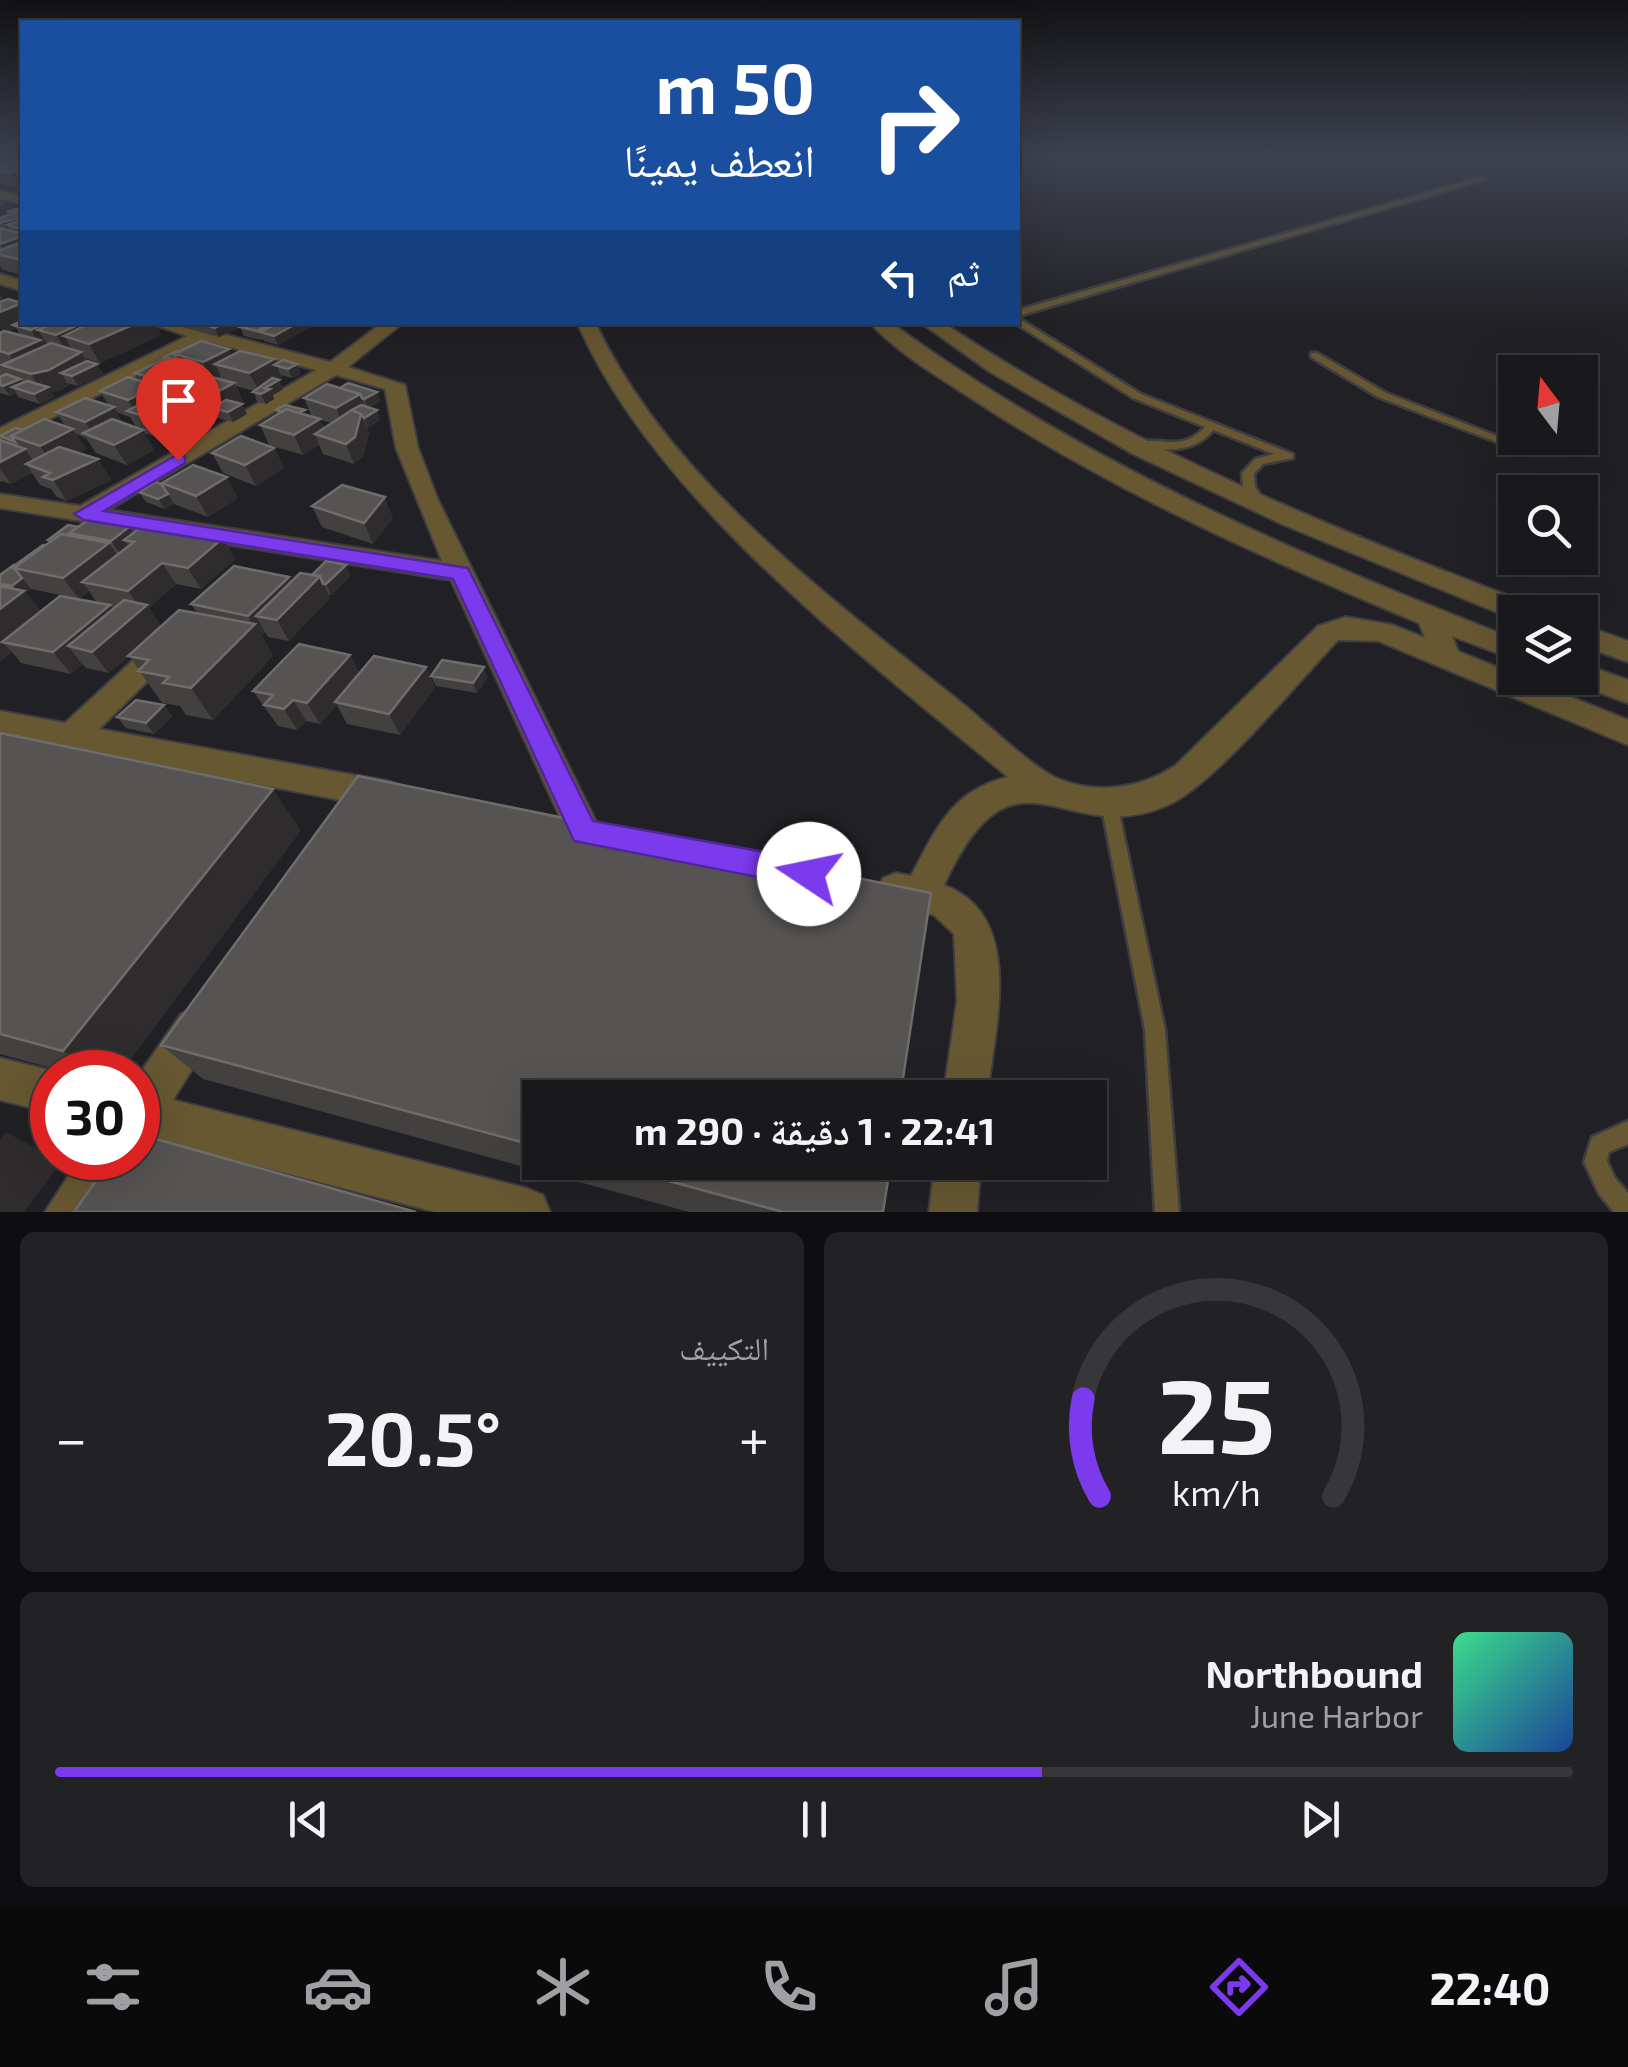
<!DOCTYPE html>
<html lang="ar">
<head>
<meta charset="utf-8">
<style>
	:root { --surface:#19181b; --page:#222124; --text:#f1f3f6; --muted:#9fa0a3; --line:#37373a; --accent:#7c3aed }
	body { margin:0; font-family:"Exo 2","Noto Naskh Arabic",sans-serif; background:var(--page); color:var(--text); direction:rtl; height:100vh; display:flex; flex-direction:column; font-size:38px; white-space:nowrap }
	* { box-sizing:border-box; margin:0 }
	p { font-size:32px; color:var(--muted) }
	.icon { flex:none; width:55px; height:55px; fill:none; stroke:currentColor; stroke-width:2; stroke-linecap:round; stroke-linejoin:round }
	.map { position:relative; height:1212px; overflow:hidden; direction:ltr }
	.side { display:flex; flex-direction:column; gap:20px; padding:20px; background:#0e0d0f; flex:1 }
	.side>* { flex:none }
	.top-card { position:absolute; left:20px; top:20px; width:1000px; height:305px; border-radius:0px; box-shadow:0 10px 40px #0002,0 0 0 2px var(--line); direction:rtl; background:#1a4fa0; color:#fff; overflow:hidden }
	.needle { width:65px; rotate:344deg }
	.buttons { position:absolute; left:1498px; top:355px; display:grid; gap:20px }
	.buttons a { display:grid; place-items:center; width:100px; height:100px; border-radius:0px; background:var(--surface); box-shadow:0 10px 40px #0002,0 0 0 2px var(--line); font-size:50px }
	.speed { position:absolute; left:30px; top:1050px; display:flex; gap:20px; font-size:50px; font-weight:700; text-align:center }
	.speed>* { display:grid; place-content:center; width:130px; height:130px; border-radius:50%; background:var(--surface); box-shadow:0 10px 40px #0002,0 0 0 2px var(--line); line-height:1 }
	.speed .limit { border:15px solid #d22; background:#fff; color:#111 }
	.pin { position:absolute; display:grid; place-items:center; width:85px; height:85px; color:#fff; margin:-102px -42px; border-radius:50% 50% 50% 0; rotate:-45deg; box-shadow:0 0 10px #0007 }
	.pin .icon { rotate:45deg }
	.me { position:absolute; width:110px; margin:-55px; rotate:281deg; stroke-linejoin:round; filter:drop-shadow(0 0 8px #0008) }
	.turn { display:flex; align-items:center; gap:35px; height:210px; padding:0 40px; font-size:45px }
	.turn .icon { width:130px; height:130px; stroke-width:2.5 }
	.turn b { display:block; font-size:70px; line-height:85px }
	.then { display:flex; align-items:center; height:95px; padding:0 40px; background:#0003; gap:20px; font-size:38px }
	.big { font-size:75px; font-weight:700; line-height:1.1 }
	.side .tile { flex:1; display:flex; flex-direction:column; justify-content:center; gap:15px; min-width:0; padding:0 35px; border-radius:15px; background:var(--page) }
	.side .dial { align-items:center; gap:0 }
	.dial svg { height:260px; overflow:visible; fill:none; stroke:var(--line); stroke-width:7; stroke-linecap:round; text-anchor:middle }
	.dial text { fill:var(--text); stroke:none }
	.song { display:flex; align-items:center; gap:30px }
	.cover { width:120px; height:120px; border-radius:15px; background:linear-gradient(135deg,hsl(150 70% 55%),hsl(220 70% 35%)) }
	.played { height:10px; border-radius:5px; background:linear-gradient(90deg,var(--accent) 65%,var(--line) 65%) }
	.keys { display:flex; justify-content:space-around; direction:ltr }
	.heat { display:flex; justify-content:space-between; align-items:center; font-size:55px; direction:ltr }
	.side .tiles { flex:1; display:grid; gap:20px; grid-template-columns:1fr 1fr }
	.tile:last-child { grid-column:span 2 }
	.trip { position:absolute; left:522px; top:1080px; width:585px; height:100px; border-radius:0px; background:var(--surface); box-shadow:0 10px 40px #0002,0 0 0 2px var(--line); font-weight:700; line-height:100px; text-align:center; direction:rtl }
	.tab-bar { display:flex; height:160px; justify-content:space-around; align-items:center; background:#0a0a0b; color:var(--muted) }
	.tab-bar .icon { width:70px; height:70px }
	.tab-bar .active { color:var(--accent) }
	.tab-bar b { font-size:45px; color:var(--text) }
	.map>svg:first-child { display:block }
</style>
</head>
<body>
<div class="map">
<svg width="1628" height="1212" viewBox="0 0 1628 1212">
	<rect width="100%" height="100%" fill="#212024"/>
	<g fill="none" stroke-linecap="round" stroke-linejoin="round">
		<g stroke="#3e3d41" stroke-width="5">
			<path id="service" d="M1485 176 1487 179 1018 316V310Z
				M1018 318 1141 394 1293 454V458L1263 464 1254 474 1255 487 1266 503 1264 506H1256L1243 487 1242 473 1255 459 1274 454 1213 430C1195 454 1162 451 1135 446L1133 444C1159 433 1179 455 1205 427L1133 398 1015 323 1018 322Z
				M1311 353H1317L1386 393 1533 450 1527 453 1523 452 1378 397 1311 357Z
				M1109 796 1115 798 1117 803 1165 1030 1179 1212H1155L1145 1030 1101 803 1103 798Z
				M1628 1121V1144L1609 1152 1607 1161 1615 1178 1628 1193V1212H1614L1599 1194 1584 1162 1592 1137Z"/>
		</g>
		<g stroke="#3e3d41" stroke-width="4">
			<path id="minor" d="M0 191 22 196V204L0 199Z
				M0 274 22 281V291L0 284Z
				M146 322H178L330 362 383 322H404L348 367 405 385 418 448 438 500 601 832 596 843 584 847 572 843 451 580 0 508V494L80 506 316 370 206 341 0 444V428L187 336ZM336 375 385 389 396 448 442 561 108 510Z
				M577 322H595C668 479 830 598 963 704 985 722 1035 770 1059 779 1098 795 1141 788 1175 766L1318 626 1346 617 1393 625 1628 720V745L1378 641 1338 640C1299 681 1214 785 1168 805 1062 852 1016 729 944 885 1027 916 994 1030 987 1098H943L957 1001 954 934 934 915 883 902 878 890 883 878 896 873 911 876C936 829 952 790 1008 777 862 656 653 498 577 322Z
				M164 638 174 641 178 648 174 655 99 729 387 781 399 785 404 795 399 805 387 809 0 735V711L65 723 154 641Z
				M196 1008 211 1014 217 1029 173 1100 526 1188 543 1195 550 1212H435L138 1135V1076L181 1014Z
				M0 1058 57 1072H52V1113L0 1100Z
				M80 1158H130L97 1212H45Z
				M935 1162H981L977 1212H929Z"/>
		</g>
		<g stroke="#3e3d41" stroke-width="4">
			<path id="tertiary" d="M869 322H890C1082 462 1295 554 1515 639V660L1452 636 1461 658 1456 665H1436L1419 623C1268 560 1118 494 980 404 944 380 899 355 869 322Z
				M920 322H942C1126 445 1327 527 1533 605L1537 612H1515L1513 619 1284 525 1133 454 990 372Z
				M1580 624 1628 641V662L1580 645Z
				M1580 663 1628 680V703L1569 682 1567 678H1580Z"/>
		</g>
		<use href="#service" fill="#675832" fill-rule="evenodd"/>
		<use href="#minor" fill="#675832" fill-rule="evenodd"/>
		<use href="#tertiary" fill="#675832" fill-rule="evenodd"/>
	</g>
	<path fill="#43413f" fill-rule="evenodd" d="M22 160 18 188 0 184V165Z
		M0 200 13 210 22 207V275L3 270 0 266Z
		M0 296 5 300 22 322 161 335 100 363 85 358 87 361 97 364 103 374 78 386 71 384 61 390 51 392 54 397 40 404 18 397 16 393 10 396 0 393ZM16 328 20 335 8 332Z
		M177 322H242V325L247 322H320L278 345 264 341 263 339 261 340 244 336 240 327 219 337 178 326Z
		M229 349 231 355 276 364H297L301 374 292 378 281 375 282 378 279 380 283 389 273 395 274 399 266 404 257 402 254 391 236 386 243 402 241 404 247 414 233 422 194 411 201 425 192 431 196 439 183 446 144 433 154 450 127 465 96 453 86 438 76 434 86 449 78 453 98 459 111 480 67 501 57 497 51 489 40 485 32 473 11 484 2 481 0 482V440L3 441 0 437 23 430 66 427 56 412 109 406 100 391 140 381 135 373 167 360 165 357 177 351ZM116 412 130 417 137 428 123 423Z
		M340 388 377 392 380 401 370 408 377 410 380 420 368 428 366 427 369 433 363 457 354 464 323 454 319 445 303 455 269 445 260 425 278 414 276 410 312 417 304 398ZM320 420 332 423 324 428Z
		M274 448 284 468 256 486 223 473 212 453Z
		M162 483 238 498 208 517 174 504 165 509 146 502 139 492 162 485Z
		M312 506 393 518 373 544 322 527Z
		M78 527H129L133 533 223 538 235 559 201 589 176 584 149 608 161 626 197 613 191 604 291 581 346 565 350 576 331 595 328 594 330 598 289 641 268 637 265 632 262 636 273 656 213 720 186 715 180 706 162 703 129 656 109 673 86 668 82 664 71 674 21 663 12 652 0 662V575L17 566 50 542 48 540ZM31 589 79 599 89 591 97 603 41 611 26 593Z
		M350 655 360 674 426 667 435 688 400 735 347 724 337 705 320 724 306 721 297 730 278 726 253 691Z
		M484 667 487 678 477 693 436 686 431 676Z
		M164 705 172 716 154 734 126 728 117 717Z
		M0 733 301 830 121 1072H66L0 1054Z
		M161 1045 540 1098V1162H891L883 1212H689L203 1079Z"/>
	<path fill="#2e2c2c" d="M4 158H22L7 162Z
		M22 169V187L18 188 9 173Z
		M9 202 16 214 7 212 11 220 0 223V205Z
		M22 212V234L20 229 7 225 15 238 22 236V256H6L0 244 12 240 2 224Z
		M3 297 10 308 22 303V322L13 325 16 328 0 335V298Z
		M48 322H106L64 336 73 351 68 353 56 335 38 330 48 346 21 371 9 354 38 341 31 330Z
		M139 322H155L161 335 100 363 89 344Z
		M225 322H242V325L219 337 215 328Z
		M273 322H320L278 345 274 336 278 333Z
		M229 349 238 368 215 364 221 377 212 382 203 362Z
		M81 352 90 368 97 364 103 374 78 386 72 376 61 373 67 383 71 384 61 390 51 392 54 397 40 404 34 394 41 390 31 374Z
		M274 359 282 378 279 380 283 389 273 395 274 399 266 404 249 373Z
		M297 364 301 374 292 378 288 369Z
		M194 367 204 386 172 388 182 408 174 413 175 399 166 382Z
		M20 379 27 388 12 387 16 393 10 396 3 386Z
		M234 383 243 402 226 412 212 408 206 398Z
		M156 386 164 402 136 414 128 400Z
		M377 392 380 401 368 409 364 399Z
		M360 394 367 413 362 416 369 433 363 457 354 464 346 444 344 427 336 408Z
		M242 404 247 414 233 422 228 412Z
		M191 406 201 425 192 431 196 439 183 446 178 436 166 432 161 422Z
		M114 407 125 427 95 437 85 422Z
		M377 410 380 420 368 428 364 418Z
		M320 419 328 438 315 434 319 445 303 455 294 435Z
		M73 429 86 449 54 466 40 446Z
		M143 430 154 450 127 465 114 445Z
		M15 442 22 451 25 449 39 469 26 464 32 473 11 484 0 469V462L22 451Z
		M274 448 284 468 256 486 245 465Z
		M98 459 111 480 67 501 53 480Z
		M227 477 238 498 208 517 196 496Z
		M168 494 174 504 165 509 158 499Z
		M385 497 393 518 373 544 364 523Z
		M129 527 143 548 134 542 124 540 134 555 126 562 111 541Z
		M223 538 235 559 201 589 188 568Z
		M109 543 123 564 82 582 89 591 79 599 63 578Z
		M162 563 176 584 149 608 162 627 109 673 92 652 68 646 82 664 71 674 53 652 110 605 124 625 142 610 128 591Z
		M346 565 350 576 331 595 326 584Z
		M320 576 330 598 289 641 277 620 256 616 265 632 262 636 273 656 213 720 191 688 253 625 248 616 289 577 300 597Z
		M22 578 31 589 26 593 50 622 2 642 12 652 0 662V609L19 595 12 586Z
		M350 655 361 676 335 702 337 705 320 724 307 703Z
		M426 667 435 688 400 735 389 714Z
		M484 667 487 678 477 693 473 683Z
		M293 700 306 721 297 730 284 709Z
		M164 705 172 716 154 734 146 723Z
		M273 789 301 830 121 1072H94L63 1051Z
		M6 1132 61 1162 24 1212H0V1139Z"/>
	<path fill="#565452" stroke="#6f6d6c" stroke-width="2.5" d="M19 159 22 160V169L9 173 0 171V165Z
		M22 207V210L13 213 7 212Z
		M22 210V217L0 223V218Z
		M22 220V228L20 229 7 225Z
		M0 228 22 234V236L0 244Z
		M22 242V260L0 255V250Z
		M8 299 22 303 0 312V302Z
		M22 321V322H48L31 330 13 325Z
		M55 322H84L56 335 38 330Z
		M92 322H139L89 344 64 336Z
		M196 322H225L215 328Z
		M248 322H261L269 325 257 331 240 327Z
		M280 322H299L274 336 260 332Z
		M4 331 40 340 9 354 0 351V333Z
		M201 341 229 349 203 362 174 354Z
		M51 343 81 352 49 370 31 374 2 365Z
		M177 351 179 352 174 354 177 360 165 357Z
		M240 351 274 359 249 373 215 364Z
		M164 359 194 367 166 382 135 373Z
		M283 360 297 364 288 369 274 365Z
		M87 361 97 364 72 376 61 373Z
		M6 374 20 379 3 386 0 385V377Z
		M200 374 234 383 206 398 172 388Z
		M128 377 156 386 128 400 100 391Z
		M272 378 279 380 265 388 270 389 261 394 253 392Z
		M27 381 48 387 34 394 12 387Z
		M348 383 377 392 364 399 362 398 360 394 340 388Z
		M327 384 360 394 336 408 304 398Z
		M174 393 177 398 173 400 166 398Z
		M158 395 191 406 161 422 127 411Z
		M85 398 114 407 85 422 56 412Z
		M226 400 242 404 228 412 212 408Z
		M285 405 305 410 299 413 286 409 282 412 276 410Z
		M361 405 377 410 364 418 361 414 352 410Z
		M286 409 320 419 294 435 260 425Z
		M352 410 361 414 355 437 346 444 315 434Z
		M44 419 73 429 40 446 11 436Z
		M112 419 143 430 114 445 83 433Z
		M179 425 191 429 178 436 166 432Z
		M16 428 23 430 11 436 15 442 0 436Z
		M241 436 274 448 245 465 212 453Z
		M0 440 25 449 0 462Z
		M59 447 98 459 53 480 43 477 50 473 26 464Z
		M193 465 227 477 196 496 162 483Z
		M156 482 162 485 168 494 158 499 139 492Z
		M342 485 385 497 364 523 312 506Z
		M88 520 129 527 111 541 69 533Z
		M145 524 223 538 188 568 162 563 128 591 82 582 134 542 124 540Z
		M68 525 78 527 69 533 71 536 61 534 52 541 48 540Z
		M61 534 109 543 63 578 14 568Z
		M43 545H45L20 563H18Z
		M326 561 346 565 326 584H323L320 576 312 575Z
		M14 565 17 566 14 568 22 578 12 586 0 584V575Z
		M234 566 289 577 248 616 191 604Z
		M300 573 320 576 277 620 256 616Z
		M0 586 24 591 0 609Z
		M60 596 110 605 53 652 2 642Z
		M124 600 147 605 92 652 68 646Z
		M179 610 255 624 191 688 163 683 169 677 138 671 149 660 128 656Z
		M299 644 350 655 307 703 293 700 284 709 264 705 273 695 253 691Z
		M374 656 426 667 389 714 335 702Z
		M442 660 484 667 473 683 431 676Z
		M136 700 164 705 146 723 117 717Z
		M0 733 273 789 63 1051 0 1034Z
		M358 776 931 893 900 1098H540V1147L161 1045Z
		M138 1134 416 1212H74L112 1158H138Z
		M599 1162H891L883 1212H783Z"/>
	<linearGradient id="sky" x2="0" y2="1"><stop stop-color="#121214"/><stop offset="0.48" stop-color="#3d4250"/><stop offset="1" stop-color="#3d4250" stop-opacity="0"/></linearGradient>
	<rect width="1628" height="327" fill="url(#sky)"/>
	<path fill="#7c3aed" stroke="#51269a" stroke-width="2.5" d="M178 454 185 456V463L104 511 468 568 593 821 809 860 819 864 824 874 819 883 809 887 574 841 453 579 84 520 74 514Z"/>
</svg>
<div class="buttons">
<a><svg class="needle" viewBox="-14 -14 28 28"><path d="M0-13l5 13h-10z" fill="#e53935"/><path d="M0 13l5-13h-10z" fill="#9fa0a3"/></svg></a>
<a><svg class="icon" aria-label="search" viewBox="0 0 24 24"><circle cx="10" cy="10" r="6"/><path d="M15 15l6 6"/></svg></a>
<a><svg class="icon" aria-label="layers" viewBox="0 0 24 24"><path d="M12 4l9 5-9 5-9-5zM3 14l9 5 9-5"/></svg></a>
</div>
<div class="speed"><div class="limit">30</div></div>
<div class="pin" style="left:178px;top:460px;background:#d93025"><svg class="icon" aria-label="arrive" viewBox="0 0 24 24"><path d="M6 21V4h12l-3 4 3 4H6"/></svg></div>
<svg class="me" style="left:809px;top:874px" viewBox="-20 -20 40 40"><circle r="19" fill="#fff"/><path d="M0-13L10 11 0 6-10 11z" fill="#7c3aed"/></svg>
<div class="trip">22:41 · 1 دقيقة · 290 m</div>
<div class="top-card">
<div class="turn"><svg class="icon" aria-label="right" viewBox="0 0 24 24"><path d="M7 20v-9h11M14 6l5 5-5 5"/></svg><div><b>50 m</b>انعطف يمينًا</div></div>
<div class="then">ثم<svg class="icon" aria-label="left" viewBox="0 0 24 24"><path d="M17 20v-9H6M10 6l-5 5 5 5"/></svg></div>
</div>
</div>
<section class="side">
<div class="tiles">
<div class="tile dial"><svg viewBox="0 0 100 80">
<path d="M14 69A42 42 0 1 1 86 69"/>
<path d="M14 69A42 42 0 0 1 9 39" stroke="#7c3aed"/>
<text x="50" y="56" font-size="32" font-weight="700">25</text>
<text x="50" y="72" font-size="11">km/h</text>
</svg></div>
<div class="tile"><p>التكييف</p>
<div class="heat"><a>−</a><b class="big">20.5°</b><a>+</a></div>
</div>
<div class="tile">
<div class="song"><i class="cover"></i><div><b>Northbound</b><p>June Harbor</p></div></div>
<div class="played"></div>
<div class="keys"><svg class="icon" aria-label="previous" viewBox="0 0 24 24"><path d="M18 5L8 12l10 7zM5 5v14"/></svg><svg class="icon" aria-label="pause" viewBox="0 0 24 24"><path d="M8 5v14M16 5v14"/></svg><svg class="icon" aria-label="next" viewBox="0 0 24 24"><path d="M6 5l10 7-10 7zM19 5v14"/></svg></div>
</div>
</div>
</section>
<nav class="tab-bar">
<b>22:40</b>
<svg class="icon active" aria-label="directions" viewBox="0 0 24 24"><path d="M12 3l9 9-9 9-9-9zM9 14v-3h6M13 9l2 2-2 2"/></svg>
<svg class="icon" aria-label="music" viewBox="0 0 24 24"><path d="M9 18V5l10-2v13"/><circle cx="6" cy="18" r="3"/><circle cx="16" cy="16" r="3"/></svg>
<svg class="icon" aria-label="phone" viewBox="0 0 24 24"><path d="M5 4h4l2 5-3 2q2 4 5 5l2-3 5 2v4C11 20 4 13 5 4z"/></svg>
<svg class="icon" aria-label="climate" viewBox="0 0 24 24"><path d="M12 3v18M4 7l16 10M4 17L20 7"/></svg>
<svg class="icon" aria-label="car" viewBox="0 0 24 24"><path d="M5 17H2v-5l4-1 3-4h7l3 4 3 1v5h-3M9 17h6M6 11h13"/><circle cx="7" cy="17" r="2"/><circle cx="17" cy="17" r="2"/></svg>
<svg class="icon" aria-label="filters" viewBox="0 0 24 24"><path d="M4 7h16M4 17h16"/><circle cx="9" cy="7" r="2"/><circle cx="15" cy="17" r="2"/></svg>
</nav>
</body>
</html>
